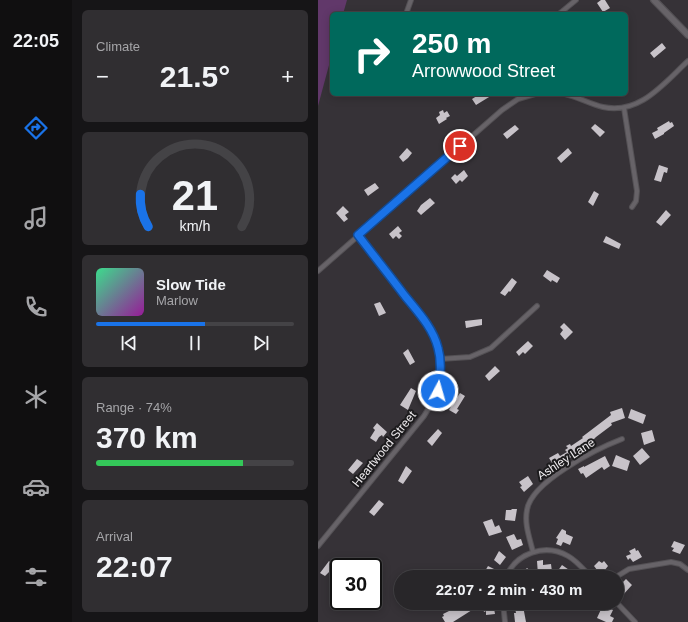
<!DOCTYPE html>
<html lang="en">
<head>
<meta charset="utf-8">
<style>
	:root { --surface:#282629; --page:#302e31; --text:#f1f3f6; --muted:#a5a5a8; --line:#444346; --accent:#1a73e8 }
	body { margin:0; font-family:Arial,sans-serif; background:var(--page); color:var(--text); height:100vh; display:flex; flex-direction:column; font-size:15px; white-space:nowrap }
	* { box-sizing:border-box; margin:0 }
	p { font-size:13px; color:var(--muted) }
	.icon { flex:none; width:22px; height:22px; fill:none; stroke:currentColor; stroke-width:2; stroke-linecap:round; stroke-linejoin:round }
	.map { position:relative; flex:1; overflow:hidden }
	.drawer { display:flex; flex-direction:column; gap:10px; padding:10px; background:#161517; width:246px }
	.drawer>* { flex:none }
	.top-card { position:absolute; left:12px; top:12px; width:298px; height:84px; border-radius:6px; box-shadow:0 2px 10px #0003,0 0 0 1px var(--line); background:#00695c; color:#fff; overflow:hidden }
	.speed { position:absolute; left:12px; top:558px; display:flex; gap:8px; font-size:20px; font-weight:700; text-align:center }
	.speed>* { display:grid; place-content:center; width:52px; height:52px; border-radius:50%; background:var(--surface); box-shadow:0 2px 10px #0003,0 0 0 1px var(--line); line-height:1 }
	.speed .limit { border:2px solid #111; border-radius:6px; background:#fff; color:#111 }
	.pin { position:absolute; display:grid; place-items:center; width:34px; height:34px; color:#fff; margin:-17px; border:2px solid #fff; border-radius:50%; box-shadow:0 1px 4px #0007 }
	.me { position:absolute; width:44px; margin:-22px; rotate:6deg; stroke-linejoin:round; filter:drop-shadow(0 0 3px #0008) }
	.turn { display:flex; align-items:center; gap:14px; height:84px; padding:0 16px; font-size:18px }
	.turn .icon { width:52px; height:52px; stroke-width:2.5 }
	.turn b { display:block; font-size:28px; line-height:34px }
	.big { font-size:30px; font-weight:700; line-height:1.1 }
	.drawer .tile { flex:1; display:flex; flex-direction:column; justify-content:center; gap:6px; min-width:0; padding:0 14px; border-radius:6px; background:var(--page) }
	.drawer .dial { align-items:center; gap:0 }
	.dial svg { height:104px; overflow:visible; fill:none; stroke:var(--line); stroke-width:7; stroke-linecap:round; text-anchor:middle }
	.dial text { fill:var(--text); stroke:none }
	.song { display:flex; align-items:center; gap:12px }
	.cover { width:48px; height:48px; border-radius:6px; background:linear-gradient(135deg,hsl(150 70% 55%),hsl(300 70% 35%)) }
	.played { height:4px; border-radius:2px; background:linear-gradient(90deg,var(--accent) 55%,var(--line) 55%) }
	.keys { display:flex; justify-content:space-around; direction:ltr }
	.heat { display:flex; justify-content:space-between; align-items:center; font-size:22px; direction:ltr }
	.charge { height:6px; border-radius:3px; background:linear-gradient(90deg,#34c759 74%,var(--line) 0) }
	.trip { position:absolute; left:76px; top:570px; width:230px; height:40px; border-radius:20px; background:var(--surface); box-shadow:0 2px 10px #0003,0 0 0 1px var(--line); font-weight:700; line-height:40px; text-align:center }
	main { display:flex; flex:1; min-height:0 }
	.tabs { display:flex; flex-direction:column; width:72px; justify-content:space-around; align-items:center; background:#100f10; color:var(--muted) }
	.tabs .icon { width:28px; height:28px }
	.tabs .active { color:var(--accent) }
	.tabs b { font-size:18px; color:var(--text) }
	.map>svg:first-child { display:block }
</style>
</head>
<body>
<main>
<nav class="tabs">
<b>22:05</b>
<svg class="icon active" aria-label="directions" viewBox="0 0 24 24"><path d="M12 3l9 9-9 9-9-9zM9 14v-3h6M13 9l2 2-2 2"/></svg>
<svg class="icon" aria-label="music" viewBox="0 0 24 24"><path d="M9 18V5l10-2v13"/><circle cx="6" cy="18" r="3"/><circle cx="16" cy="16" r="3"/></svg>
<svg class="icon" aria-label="phone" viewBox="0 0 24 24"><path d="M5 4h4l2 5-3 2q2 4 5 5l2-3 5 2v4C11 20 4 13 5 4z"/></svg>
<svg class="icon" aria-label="climate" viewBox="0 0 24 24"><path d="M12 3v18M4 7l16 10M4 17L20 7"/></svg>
<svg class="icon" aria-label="car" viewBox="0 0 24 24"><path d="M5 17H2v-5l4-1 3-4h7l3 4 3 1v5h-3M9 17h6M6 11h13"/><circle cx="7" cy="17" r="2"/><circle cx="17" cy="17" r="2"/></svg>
<svg class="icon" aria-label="filters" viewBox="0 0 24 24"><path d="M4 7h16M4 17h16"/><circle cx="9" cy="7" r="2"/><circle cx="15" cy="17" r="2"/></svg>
</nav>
<section class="drawer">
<div class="tile"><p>Climate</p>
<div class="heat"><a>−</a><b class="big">21.5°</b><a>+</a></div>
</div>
<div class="tile dial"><svg viewBox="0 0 100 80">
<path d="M14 69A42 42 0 1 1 86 69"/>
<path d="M14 69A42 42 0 0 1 8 44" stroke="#1a73e8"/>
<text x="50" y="56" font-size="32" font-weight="700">21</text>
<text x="50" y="72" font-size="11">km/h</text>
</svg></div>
<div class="tile">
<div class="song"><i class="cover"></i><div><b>Slow Tide</b><p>Marlow</p></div></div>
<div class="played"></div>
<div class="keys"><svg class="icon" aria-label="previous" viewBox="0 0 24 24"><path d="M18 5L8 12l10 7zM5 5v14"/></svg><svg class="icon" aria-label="pause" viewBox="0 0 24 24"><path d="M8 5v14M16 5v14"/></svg><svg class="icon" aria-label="next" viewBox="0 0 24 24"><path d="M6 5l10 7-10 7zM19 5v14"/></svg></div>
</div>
<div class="tile"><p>Range · 74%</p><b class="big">370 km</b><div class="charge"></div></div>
<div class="tile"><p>Arrival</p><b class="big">22:07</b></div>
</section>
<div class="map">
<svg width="370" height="622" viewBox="0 0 370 622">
	<rect width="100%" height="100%" fill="#363237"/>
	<path fill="#61386a" d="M0 0H29L25 14H14V54L0 106Z"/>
	<path fill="#c8c3c9" d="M283 0H287L292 8 285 12 279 3Z
		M344 43 348 48 336 58 332 53Z
		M162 94H176L158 105 154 99Z
		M125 110 126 113 129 111 132 116 128 118 129 119 121 124 118 118 122 115 121 112Z
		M351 121 352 123 354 122 356 126 346 133V134L337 139 334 133 340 130 339 128Z
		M277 124 287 132 282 137 273 128Z
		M197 125 201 129 189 139 185 134Z
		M89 148 94 153 90 158 85 162 81 157Z
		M250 148 254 153 243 163 239 158Z
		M341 165 350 168 349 173 346 172 343 182 336 180Z
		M146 170 150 176 144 182 142 180 138 184 133 178 137 174 139 176Z
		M57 183 61 188 50 196 46 190Z
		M276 191 281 194 275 206 270 202Z
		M112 198 117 203 103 215 99 211 103 205Z
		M25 206 31 212 27 215 30 219 26 222 18 213Z
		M348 210 353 215 343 226 338 222Z
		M80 226 84 231 81 233 84 236 81 239 78 236 75 239 71 234Z
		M288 236 303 244 301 249 285 242Z
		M229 270 242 278 239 283 234 280 233 282 225 276Z
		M194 278 199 282 192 292 191 291 187 296 182 293Z
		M62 302 68 313 61 316 56 304Z
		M164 319V325L148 328 147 321Z
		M246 323 255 332 247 340 242 334 245 330 242 327Z
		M210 341 215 346 207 354 205 352 201 356 198 352Z
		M90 349 97 362 92 365 85 353Z
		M177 366 182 371 171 381 167 376Z
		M93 388 98 391 90 410 82 405Z
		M142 393 147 396 139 409 141 410 138 414 131 410Z
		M304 408 307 418 293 423 294 425 278 437 269 446 243 464 242 462 236 466 231 458 240 453 242 456 249 452 247 450 250 448 248 446 252 444 253 446 265 438 264 437 293 415 292 412Z
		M313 409 328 415 325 424 310 418Z
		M59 423 69 432 65 437 64 435 61 437 58 442 52 438 57 430 55 428Z
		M120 429 124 433 114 446 109 441Z
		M334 430 337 441 326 445 323 433Z
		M324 448 332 457 322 465 315 456Z
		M298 455 312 461 309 471 294 466Z
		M287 456 292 466 286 470 284 467 268 478 265 473 263 474 260 469 266 466V467Z
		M39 459 45 463 35 474 30 470Z
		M88 466 94 471 85 484 80 481Z
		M210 476 215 484 206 492 202 487 204 486 201 482Z
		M61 500 66 504 56 516 51 512Z
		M194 509H199L197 521 187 520 188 510H193Z
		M174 519 177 527 181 525 184 532 171 536 165 522Z
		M244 529 248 531V534L255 537 252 545 245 542 243 546 238 544 240 539 238 538Z
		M196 534 199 540 203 539 205 545 194 550 188 537Z
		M356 541 367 545 362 554 354 551 356 548 353 547Z
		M317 548 318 551 320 550 324 557 315 562 312 558 310 560 308 556 313 554 311 551Z
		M181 551 188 557 182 565 176 560Z
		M225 560V565L233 564 234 572 228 573 225 574V576L222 577 221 575H220L219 561Z
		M11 561 16 565 13 570 7 576 2 573Z
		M281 561 284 563 286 561 290 566 283 575 276 566Z
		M244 565 257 574 255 577H245L239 572Z
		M170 566 178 570 174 577 167 575 168 573H166Z
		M209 568 215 573 212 577H198L205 570 206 571Z
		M308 579 314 585 304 596 299 592V585L301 586Z
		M147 603H151L154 610 135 622H127L124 617 126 616 125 614Z
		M167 603H175L177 614 168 615V611L166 612 165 608H168Z
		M198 603H203L202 607 205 606 208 622H197L196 613H198L197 608Z
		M285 605 295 610 292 616 296 618 294 622H288L279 618Z"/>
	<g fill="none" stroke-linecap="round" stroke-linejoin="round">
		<g stroke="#545155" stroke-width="6">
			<path id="street" d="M88 14 93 0
				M241 14 258 0
				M247 94C260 97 272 104 285 107 322 115 346 83 370 61
				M306 108 319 191 318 201 314 207
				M0 271 184 110 200 99 217 94
				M122 359 152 357 173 348 219 306
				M0 546 106 416C122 392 129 363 116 335 108 320 96 306 85 293 70 274 55 255 40 235
				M215 552C212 539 206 524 209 510 213 482 278 449 304 439
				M188 577C198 553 227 543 250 556 259 561 266 570 273 577
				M298 577 311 569 353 562 362 564 370 570
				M185 603 187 622
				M299 603 317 622"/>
		</g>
		<g stroke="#545155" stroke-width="8">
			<path id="secondary" d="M336 0 370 35"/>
		</g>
		<use href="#street" stroke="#676368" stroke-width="4"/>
		<use href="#secondary" stroke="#676368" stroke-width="5.5"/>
	</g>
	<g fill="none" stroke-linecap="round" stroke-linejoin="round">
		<g stroke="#114b97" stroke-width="10">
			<path id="route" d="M120 391C122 377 124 362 120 348 115 328 100 312 87 296 72 276 56 256 40 235L142 146"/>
		</g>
		<use href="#route" stroke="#1a73e8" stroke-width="7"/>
	</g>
	<g text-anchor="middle" stroke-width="4" stroke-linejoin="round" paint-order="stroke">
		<g font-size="12" fill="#f0edf0" stroke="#1c1b1d">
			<text transform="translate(66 449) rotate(-51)" y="4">Heartwood Street</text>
			<text transform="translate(248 459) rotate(-33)" y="4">Ashley Lane</text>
		</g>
	</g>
</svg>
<div class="speed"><div class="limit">30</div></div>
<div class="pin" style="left:142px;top:146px;background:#d93025"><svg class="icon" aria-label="arrive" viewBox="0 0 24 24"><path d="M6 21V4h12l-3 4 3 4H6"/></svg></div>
<svg class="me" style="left:120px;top:391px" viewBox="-20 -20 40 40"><circle r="17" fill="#1a73e8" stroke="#fff" stroke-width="3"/><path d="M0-11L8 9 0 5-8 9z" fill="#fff"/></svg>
<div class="trip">22:07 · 2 min · 430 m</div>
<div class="top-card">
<div class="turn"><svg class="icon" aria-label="right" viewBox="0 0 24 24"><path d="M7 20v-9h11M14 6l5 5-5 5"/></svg><div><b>250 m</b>Arrowwood Street</div></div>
</div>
</div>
</main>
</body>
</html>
